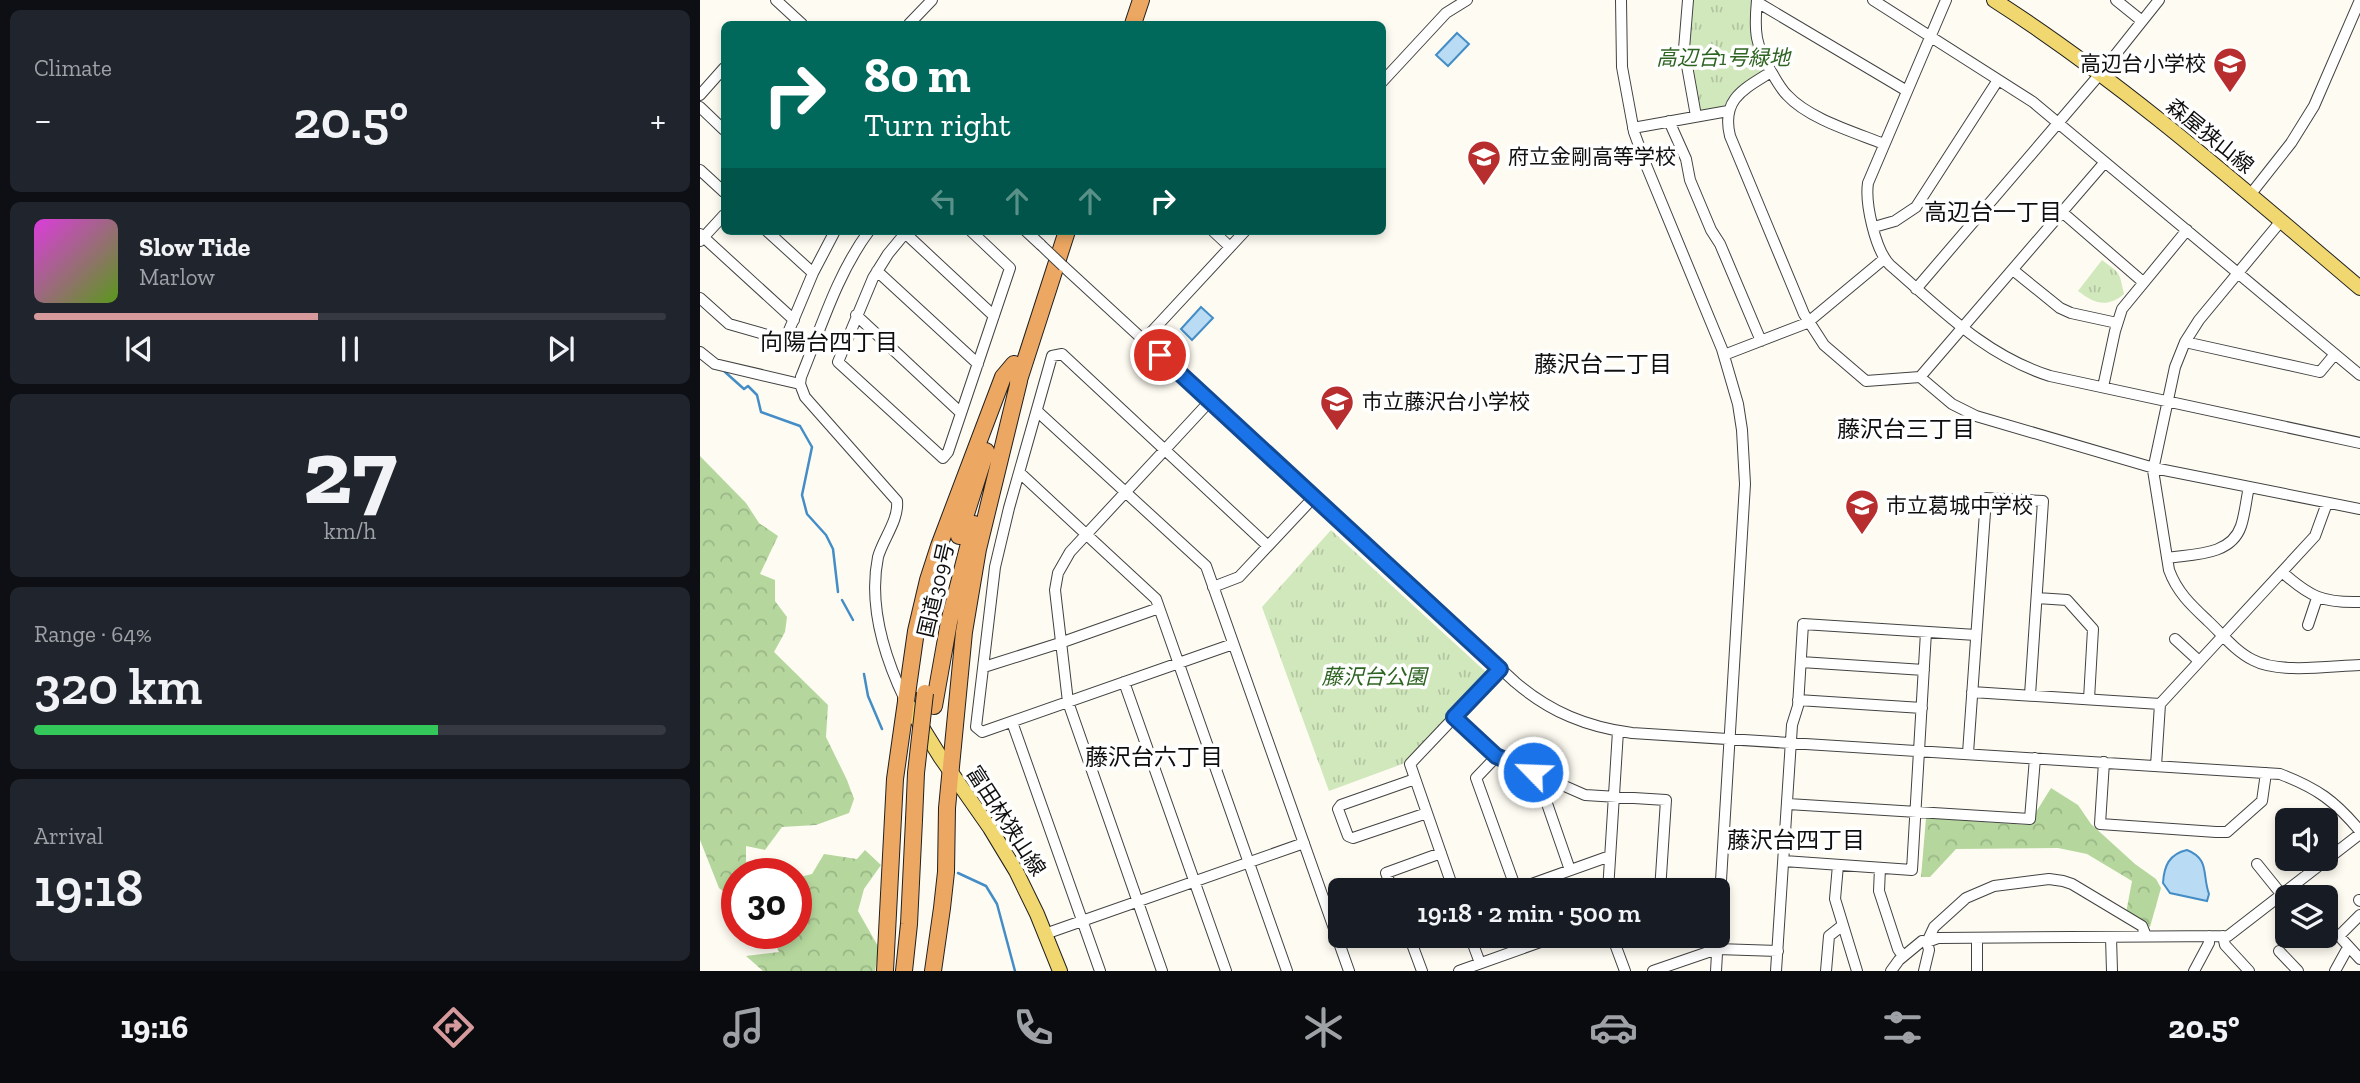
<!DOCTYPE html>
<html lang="en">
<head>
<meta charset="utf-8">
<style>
	:root { --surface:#171b24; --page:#20242c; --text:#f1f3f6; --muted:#9ea1a6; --line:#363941; --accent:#d79a9c }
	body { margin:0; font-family:"Zilla Slab","Noto Sans JP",serif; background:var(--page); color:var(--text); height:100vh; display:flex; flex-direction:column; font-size:26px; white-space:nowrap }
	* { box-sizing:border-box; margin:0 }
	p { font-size:23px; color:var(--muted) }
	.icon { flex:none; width:38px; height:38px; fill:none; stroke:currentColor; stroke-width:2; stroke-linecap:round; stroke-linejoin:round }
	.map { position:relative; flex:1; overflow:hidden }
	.details { display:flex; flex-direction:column; gap:10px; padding:10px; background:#0d0f14; width:700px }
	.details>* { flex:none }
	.banner { position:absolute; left:21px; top:21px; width:665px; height:214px; border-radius:10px; box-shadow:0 4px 10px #0003; background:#00695c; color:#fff; overflow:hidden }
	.tools { position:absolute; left:1575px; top:808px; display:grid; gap:14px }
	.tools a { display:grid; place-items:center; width:63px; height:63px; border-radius:10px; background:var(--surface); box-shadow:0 4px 10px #0003; font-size:35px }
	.speed { position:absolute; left:21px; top:858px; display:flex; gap:14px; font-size:35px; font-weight:700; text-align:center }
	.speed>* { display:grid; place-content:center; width:91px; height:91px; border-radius:50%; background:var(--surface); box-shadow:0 4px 10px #0003; line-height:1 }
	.speed .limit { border:10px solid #d22; background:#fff; color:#111 }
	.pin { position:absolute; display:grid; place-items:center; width:60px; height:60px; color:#fff; margin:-30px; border:4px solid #fff; border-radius:50%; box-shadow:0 2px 7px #0007 }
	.me { position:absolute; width:77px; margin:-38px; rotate:294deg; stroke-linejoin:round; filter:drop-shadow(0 0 5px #0008) }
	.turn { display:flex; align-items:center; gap:24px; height:147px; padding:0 28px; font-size:32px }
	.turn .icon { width:91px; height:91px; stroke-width:2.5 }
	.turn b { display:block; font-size:49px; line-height:60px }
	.lanes { display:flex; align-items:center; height:66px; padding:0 28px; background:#0003; justify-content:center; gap:35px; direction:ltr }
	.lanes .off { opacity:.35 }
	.big { font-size:52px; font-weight:600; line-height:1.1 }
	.details .tile { flex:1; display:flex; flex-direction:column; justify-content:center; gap:10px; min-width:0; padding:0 24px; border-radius:10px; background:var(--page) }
	.details .dial { align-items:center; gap:0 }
	.dial b { font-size:91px; line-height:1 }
	.song { display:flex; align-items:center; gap:21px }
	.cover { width:84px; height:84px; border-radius:10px; background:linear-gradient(135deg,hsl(300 70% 55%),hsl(90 70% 35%)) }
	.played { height:7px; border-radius:4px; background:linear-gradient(90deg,var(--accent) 45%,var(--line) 45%) }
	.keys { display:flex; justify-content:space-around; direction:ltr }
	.heat { display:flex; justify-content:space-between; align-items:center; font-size:38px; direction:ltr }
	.charge { height:10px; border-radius:5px; background:linear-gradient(90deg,#34c759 64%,var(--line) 0) }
	.trip { position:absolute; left:628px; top:878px; width:402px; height:70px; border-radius:10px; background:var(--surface); box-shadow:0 4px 10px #0003; font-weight:600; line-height:70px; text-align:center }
	.tab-bar { display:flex; height:112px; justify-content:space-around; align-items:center; background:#090b0e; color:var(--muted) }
	.tab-bar .icon { width:49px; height:49px }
	.tab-bar .current { color:var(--accent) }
	.tab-bar b { font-size:32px; color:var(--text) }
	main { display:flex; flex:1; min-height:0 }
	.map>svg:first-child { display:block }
</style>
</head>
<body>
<main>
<section class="details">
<div class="tile"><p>Climate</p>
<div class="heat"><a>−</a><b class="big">20.5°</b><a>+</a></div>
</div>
<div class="tile">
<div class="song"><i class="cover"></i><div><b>Slow Tide</b><p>Marlow</p></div></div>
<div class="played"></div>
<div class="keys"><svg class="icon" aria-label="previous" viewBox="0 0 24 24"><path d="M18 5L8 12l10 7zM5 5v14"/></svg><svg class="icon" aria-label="pause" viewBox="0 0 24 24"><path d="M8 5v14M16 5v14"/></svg><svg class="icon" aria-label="next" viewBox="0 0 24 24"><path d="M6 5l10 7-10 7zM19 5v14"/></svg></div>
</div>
<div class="tile dial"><b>27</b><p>km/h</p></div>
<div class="tile"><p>Range · 64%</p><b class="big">320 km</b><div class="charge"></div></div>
<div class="tile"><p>Arrival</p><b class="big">19:18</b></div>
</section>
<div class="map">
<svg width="1660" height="971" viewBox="0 0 1660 971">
	<defs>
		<pattern id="grass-tufts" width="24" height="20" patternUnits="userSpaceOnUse" patternTransform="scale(1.75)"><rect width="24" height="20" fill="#d1e7bc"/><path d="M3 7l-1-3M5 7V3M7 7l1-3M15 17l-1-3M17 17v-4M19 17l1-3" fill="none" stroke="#b2c5a0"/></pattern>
		<pattern id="forest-crowns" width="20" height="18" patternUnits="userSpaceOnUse" patternTransform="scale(1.75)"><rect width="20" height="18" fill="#b5d79d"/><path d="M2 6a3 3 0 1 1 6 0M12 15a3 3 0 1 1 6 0" fill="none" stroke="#9ab786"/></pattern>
	</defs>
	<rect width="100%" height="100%" fill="#fefcf2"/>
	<path fill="url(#grass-tufts)" d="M992 0H1052C1050 25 1051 47 1063 70L1036 89 1025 106 1000 111 988 48Z
		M1402 260C1420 274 1419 270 1424 294 1407 308 1395 304 1378 291Z
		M631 530 787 673 705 763 629 791 562 607Z"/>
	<path fill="url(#forest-crowns)" d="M0 456 46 503 59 523 78 536 60 574 75 580V601L87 617 85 632 74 652 128 705 126 737 147 780 154 799 149 813 116 825 82 827 65 850 46 846V873H37V902L19 888 0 840Z
		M1351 788 1378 805 1391 824 1435 864 1456 879 1461 888 1450 927 1426 913 1432 881 1387 854 1358 848 1256 849 1230 877H1221L1226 818 1328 825Z
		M165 850 181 865 164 889 158 911 179 948 175 971H63L46 956 79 952 70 933H96V878L112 874 124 854 157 859Z"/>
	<path fill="#b9dbf3" stroke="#448dc6" stroke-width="2" d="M757 33 769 44 748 66 736 55Z
		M501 307 513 318 492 340 481 329Z
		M1487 850C1510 859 1502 875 1509 894L1507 901 1470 893 1463 883C1464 866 1469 854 1487 850Z"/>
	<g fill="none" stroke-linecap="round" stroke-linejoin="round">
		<path stroke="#448dc6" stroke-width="2.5" d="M25 372 44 389 48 386 57 395 61 412 100 426 112 447 102 495 107 514 126 535 133 549 138 592
			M142 600 153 620
			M164 674 168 696 182 729
			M258 873 286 886 297 904 315 971"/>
		<g stroke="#424242" stroke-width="12">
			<path id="minor" d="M76 0 102 24
				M921 0 922 67 934 132 946 165 1022 349 1038 404 1042 430 1045 484 1018 930
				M988 0 984 49 996 116
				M1057 0C1054 32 1055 45 1072 73 1076 80 1081 89 1087 95 1109 119 1154 132 1184 144
				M1173 0 1333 102 1660 375
				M1246 0 1168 183C1165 203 1175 250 1190 265 1241 309 1284 355 1350 376L1660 443
				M1416 0 1442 21
				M1057 2 1207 91
				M209 24 232 0
				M1071 72C1044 89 1021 99 1030 136L1104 314 1124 345 1166 381 1220 377 1405 162
				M682 82 746 13 767 0
				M0 95 24 68
				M0 107 24 130
				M969 121 986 159 990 180 1011 230 1020 244 1061 341
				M933 128 1028 111
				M0 170 24 192
				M1550 195 1591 143 1614 106 1660 0
				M1362 212 1443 282
				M1581 221 1499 320 1485 342 1475 367 1453 470 1469 570C1477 592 1491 605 1508 621 1522 634 1535 651 1553 660 1579 674 1630 666 1660 665
				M1174 227 1195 221 1216 207 1298 80
				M67 231 113 273
				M169 231C137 274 121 328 101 377L100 384 105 397 197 501C199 520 183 539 178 557 168 606 184 656 205 700
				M207 231 188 254 173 278 138 362 243 458 248 452 310 268 271 231
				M326 231 341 245
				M513 231 530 247
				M205 233 294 316
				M0 234 94 320
				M0 241 24 215
				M363 266 815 682C850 712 887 727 932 733L1580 774C1617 788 1635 801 1660 831
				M1313 270 1360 308 1371 313 1417 323
				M177 271 278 364
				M1216 289 1400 74 1459 0
				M0 298 29 324 85 340 113 273 135 231
				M156 315 261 413
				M444 340 545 231
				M1485 342 1620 372 1635 354
				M0 352 15 364 100 384
				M1024 355 1107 323 1184 259
				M1220 377 1252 404 1276 416 1454 468 1660 509
				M1403 387 1415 331 1422 309 1487 230
				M337 411 506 566 649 971
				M320 473 456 599 587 971
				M1467 558C1493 554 1531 556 1541 526 1545 514 1546 500 1549 487
				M1582 572C1610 597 1623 603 1660 602
				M513 587 539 577 614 497
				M1337 598 1367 600 1393 629 1389 699
				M1608 625 1617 598
				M1475 639 1499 661
				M533 644 282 732 276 727 295 567 309 508 352 356 362 354 568 546
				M1101 662 1224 670
				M284 667 360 643 459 608
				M424 682 526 971
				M1272 692 1460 704
				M1098 700 1222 708
				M754 717 796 756 885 795 966 800 960 891
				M312 722 400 971
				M1268 753 1286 498 1343 501 1330 695
				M797 756 776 778 816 889
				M1404 762 1400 824 1516 832H1527L1562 801 1566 773
				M1456 766 1460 704 1615 536 1627 503
				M715 779 641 805 638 809 648 836 653 838 727 813
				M851 780 844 795 870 870
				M1088 804 1330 819 1335 758
				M1587 840V842
				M1600 859 1610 872
				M1084 861 1212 870 1226 632
				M1557 864 1582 895
				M1138 865 1135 899 1157 971
				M1180 868 1179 891 1198 949 1203 956
				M693 891 686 873 741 853
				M754 891 710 764 800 669
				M812 891 910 856
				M908 891 918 731
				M1659 900 1660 901
				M1660 915 1639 936 1660 959
				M345 934 604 843
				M709 936 722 971
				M770 936 780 963
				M912 936 925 971
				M1523 936 1525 945 1549 971
				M1411 937 1412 971
				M1277 938V971
				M1579 951 1598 971
				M462 971 368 702 355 590 358 573 370 552 510 401
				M759 971 857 936
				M953 971 1017 949 1078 951
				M1016 971 1018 936
				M1076 971 1092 725 1098 706 1103 624 1276 635
				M1126 971 1129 936 1143 925
				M1191 971 1199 960 1222 941 1227 942 1238 938 1528 936 1660 834
				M1224 971 1229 950 1227 942 1234 927 1266 898 1294 886 1349 879 1363 881 1372 884 1442 926 1446 936
				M1494 971 1509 943V936
				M1635 971 1646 951"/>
		</g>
		<g stroke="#202020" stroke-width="16">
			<path id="major" d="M1294 0C1425 84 1542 188 1660 288
				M205 700 241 758 290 828 316 871 337 914 360 971"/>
		</g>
		<g stroke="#202020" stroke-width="18">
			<path id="highway" d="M433 24 441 0
				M318 383 367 231
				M259 536 286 451
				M234 706 249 622 274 524
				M185 971 195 779 216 631 228 580 239 546 303 377 314 364
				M204 971 209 924 214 820
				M233 971 242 908 246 872 247 808 264 632 278 549 319 381"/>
		</g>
		<use href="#minor" stroke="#fff" stroke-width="10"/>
		<use href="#major" stroke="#f1d76f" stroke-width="14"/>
		<use href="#highway" stroke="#eca762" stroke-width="16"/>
		<g stroke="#424242" stroke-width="12" stroke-linecap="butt">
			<path id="minor-bridge" d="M341 245 363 266"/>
		</g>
		<g stroke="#202020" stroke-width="18" stroke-linecap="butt">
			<path id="highway-bridge" d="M214 820 216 773 225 693"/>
		</g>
		<use href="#minor-bridge" stroke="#fff" stroke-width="10"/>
		<use href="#highway-bridge" stroke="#eca762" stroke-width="16"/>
	</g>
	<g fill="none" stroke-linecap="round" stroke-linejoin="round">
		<g stroke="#114b97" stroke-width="18">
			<path id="route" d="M460 355 800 669 754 717 796 756 833 772"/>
		</g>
		<use href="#route" stroke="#1a73e8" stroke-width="12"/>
	</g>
	<defs>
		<g id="school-pin" transform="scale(1.75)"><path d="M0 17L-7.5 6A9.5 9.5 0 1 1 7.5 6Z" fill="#b82e2f" stroke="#fff"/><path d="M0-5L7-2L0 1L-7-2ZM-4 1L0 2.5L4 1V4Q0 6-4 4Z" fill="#fff"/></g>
	</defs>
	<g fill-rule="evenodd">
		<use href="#school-pin" x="1530" y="64"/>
		<use href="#school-pin" x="784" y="157"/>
		<use href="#school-pin" x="637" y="402"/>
		<use href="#school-pin" x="1162" y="506"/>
	</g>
	<g text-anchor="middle" stroke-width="7" stroke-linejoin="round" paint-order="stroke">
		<g font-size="21" font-style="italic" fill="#2d6422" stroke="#fff">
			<text x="1023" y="65">高辺台1号緑地</text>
			<text x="674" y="684">藤沢台公園</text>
		</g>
		<g font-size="21" fill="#0f0f0f" stroke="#fff" text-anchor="start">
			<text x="1506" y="71" text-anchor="end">高辺台小学校</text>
			<text x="808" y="164">府立金剛高等学校</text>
			<text x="662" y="409">市立藤沢台小学校</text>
			<text x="1186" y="513">市立葛城中学校</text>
		</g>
		<g font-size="21" fill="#0f0f0f" stroke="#fff">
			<text transform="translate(1510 136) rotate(39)" y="7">森屋狭山線</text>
			<text transform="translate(236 590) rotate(-77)" y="7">国道309号</text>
			<text transform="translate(306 821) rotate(57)" y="7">富田林狭山線</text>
		</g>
		<g font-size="23" fill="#0f0f0f" stroke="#fff">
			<text x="1293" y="220">高辺台一丁目</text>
			<text x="129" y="350">向陽台四丁目</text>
			<text x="903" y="372">藤沢台二丁目</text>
			<text x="1206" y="437">藤沢台三丁目</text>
			<text x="454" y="765">藤沢台六丁目</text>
			<text x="1096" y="848">藤沢台四丁目</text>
		</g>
	</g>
</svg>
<div class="tools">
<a><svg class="icon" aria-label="sound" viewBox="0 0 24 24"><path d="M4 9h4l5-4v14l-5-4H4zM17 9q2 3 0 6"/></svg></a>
<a><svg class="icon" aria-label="layers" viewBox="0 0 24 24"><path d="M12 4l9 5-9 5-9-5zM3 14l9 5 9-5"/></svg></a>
</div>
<div class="speed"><div class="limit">30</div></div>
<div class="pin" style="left:460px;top:355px;background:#d93025"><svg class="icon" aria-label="arrive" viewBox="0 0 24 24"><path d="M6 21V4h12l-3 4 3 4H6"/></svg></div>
<svg class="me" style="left:833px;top:772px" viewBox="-20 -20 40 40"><circle r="17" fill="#1a73e8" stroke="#fff" stroke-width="3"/><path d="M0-11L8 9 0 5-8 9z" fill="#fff"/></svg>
<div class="trip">19:18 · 2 min · 500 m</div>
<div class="banner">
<div class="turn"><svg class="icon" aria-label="right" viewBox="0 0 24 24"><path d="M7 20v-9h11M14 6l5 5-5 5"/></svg><div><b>80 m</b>Turn right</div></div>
<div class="lanes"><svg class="icon off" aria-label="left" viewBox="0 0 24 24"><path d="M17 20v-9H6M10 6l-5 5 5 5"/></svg><svg class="icon off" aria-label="ahead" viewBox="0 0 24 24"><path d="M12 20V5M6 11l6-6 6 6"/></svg><svg class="icon off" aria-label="ahead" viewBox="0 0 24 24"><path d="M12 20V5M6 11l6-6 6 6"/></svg><svg class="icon" aria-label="right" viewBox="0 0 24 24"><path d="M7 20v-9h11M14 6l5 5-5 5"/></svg></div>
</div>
</div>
</main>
<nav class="tab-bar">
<b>19:16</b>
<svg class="icon current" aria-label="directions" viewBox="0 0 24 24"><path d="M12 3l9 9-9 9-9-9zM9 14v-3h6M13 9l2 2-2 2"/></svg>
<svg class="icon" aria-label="music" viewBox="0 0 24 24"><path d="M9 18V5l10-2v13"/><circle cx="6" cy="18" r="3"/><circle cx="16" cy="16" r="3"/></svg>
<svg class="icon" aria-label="phone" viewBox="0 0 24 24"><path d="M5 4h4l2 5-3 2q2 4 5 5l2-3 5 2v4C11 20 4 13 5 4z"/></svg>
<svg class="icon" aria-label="climate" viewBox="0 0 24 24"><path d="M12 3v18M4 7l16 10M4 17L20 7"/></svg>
<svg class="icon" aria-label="car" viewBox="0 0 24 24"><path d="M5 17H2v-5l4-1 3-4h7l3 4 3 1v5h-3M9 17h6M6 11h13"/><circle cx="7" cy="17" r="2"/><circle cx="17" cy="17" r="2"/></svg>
<svg class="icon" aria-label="filters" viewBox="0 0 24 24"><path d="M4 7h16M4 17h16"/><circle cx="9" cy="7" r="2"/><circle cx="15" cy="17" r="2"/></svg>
<b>20.5°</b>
</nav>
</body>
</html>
